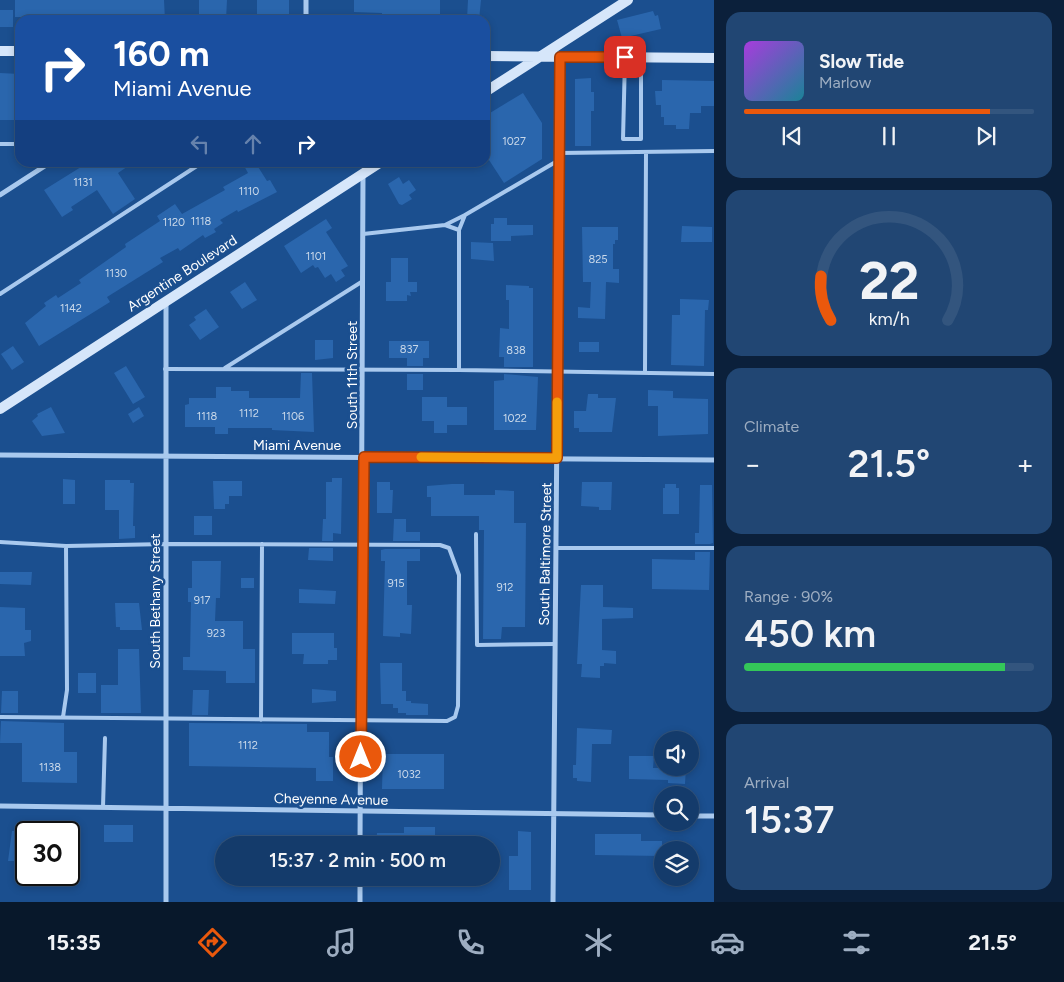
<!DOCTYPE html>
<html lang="en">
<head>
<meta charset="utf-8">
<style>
	:root { --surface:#143b6b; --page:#214673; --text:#f1f3f6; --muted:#9dadc1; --line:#33557e; --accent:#ea580c }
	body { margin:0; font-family:Figtree,sans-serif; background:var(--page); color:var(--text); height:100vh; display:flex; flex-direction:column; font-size:19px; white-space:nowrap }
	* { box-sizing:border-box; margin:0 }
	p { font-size:16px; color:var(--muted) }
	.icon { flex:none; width:28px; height:28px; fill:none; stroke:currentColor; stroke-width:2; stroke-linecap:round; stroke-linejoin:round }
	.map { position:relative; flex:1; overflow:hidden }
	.panel { display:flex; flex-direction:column; gap:12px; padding:12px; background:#0b203b; width:350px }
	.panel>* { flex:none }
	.guide { position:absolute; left:15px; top:15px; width:475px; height:152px; border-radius:15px; box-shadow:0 2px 8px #0003,0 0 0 1px var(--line); background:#1a4fa0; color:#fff; overflow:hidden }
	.buttons { position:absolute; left:654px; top:731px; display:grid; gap:10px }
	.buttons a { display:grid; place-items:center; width:45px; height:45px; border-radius:50%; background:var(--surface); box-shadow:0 2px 8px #0003,0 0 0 1px var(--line); font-size:25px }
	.speed { position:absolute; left:15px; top:821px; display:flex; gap:10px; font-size:25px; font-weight:700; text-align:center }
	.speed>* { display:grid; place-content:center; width:65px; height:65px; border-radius:50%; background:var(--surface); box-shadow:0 2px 8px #0003,0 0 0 1px var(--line); line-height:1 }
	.speed .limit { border:2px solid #111; border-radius:8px; background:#fff; color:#111 }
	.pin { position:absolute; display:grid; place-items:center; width:42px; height:42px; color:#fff; margin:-21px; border-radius:10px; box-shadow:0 2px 8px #0006 }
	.me { position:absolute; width:55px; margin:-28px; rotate:0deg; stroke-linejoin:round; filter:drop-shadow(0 0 4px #0008) }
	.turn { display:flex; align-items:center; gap:18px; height:105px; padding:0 15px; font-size:22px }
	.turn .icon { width:65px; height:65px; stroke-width:2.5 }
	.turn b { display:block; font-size:35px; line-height:42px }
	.lanes { display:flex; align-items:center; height:48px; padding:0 15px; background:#0003; justify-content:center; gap:25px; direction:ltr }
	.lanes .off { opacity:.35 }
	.big { font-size:38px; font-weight:600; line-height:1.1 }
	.panel .card { flex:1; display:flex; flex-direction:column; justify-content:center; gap:8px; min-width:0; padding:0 18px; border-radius:15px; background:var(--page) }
	.panel .dial { align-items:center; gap:0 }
	.dial svg { height:130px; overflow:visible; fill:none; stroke:var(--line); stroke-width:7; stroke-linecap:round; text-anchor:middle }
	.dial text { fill:var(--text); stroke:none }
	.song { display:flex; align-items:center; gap:15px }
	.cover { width:60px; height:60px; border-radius:8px; background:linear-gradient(135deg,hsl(280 70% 55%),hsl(190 70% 35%)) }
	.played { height:5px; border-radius:2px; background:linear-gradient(90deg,var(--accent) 85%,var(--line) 85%) }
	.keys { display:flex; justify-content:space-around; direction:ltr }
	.heat { display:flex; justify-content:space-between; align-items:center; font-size:28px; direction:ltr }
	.charge { height:8px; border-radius:4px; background:linear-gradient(90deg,#34c759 90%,var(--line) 0) }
	.trip { position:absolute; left:215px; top:836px; width:285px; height:50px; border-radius:25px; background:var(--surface); box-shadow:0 2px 8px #0003,0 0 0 1px var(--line); font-weight:600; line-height:50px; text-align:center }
	.tab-bar { display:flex; height:80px; justify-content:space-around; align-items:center; background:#08182b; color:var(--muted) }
	.tab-bar .icon { width:35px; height:35px }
	.tab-bar .current { color:var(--accent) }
	.tab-bar b { font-size:22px; color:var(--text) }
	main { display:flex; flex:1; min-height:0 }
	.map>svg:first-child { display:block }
</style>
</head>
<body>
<main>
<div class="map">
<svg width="714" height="902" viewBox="0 0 714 902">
	<rect width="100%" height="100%" fill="#1b4f8f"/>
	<path fill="#2a66ad" d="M15 0H164L165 20H101L55 17V20H45V17H15Z
		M199 0H227L226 20 199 19Z
		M257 0H289V20H257Z
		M354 0H440V20H382V13L354 12Z
		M468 0H481L479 20 467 19Z
		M0 10H13V27H0Z
		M653 11 655 16 658 15 661 29 622 38 617 20Z
		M0 73 20 74V120H0Z
		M591 78V92H594V111H591V146H575V79Z
		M662 80 714 81V106H701V113H690L689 129H676V125H664V117H661V105H656L655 91H662Z
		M523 93 542 123V159L504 183 489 160 485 162V116Z
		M89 162H134L118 173 135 199 113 214 97 190 71 207 73 210 62 217 44 190Z
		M242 162H255L267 181 270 180 277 192 238 212 237 210 220 220 223 223 214 229 216 232 205 238 203 235 180 251 178 248 160 258 163 262 107 297 110 302 39 346 25 323 46 306 44 303 56 295 58 298 81 283 79 280 126 247 125 244 160 221 157 216 175 204 182 214 225 190 223 187 248 173Z
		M399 177 403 184 409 180 416 190 409 195 412 199 402 205 399 204 388 184Z
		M494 218H507V225H533V235L511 236V241H491V224H494Z
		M326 219 332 228 326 232 348 266 341 270 345 276 336 282 331 274 325 278 318 267 315 268 313 265 301 273 284 246Z
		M682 226 712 227V242H681Z
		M582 227H618V240H615V244H613V269H619V283L606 282 605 319 578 318V307L590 308 591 282H583Z
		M471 242 493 243 494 261 471 259Z
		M391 258H408V282H417V292H410L411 296 407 295V301H386V282H391Z
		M245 282 257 300 242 309 230 292Z
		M506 285 529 286V288H533V367H504V357H499L500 328 509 329V300H506Z
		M680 299 709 300 708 310H705L704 366 671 365 672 315H680Z
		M206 309 219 327 200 340 189 325 196 320 194 317Z
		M315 340H333V358L315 360Z
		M389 341H429V358H423V366H407V358H389Z
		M579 342H599V352H579Z
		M13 346 24 362 12 370 1 354Z
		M126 366 145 397 133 404 114 373Z
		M301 373H312L314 432 272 430V428H228V434H215V427H185V405L189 404V398H216V387H231V391H249V398H300Z
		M407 374H423V390H407Z
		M504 374 538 377 536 430H494V381L504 380Z
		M648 390 673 391V398L708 399V434L658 436V406H648Z
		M588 394H598V398H616L612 432H579V428H574V411H586Z
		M422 397H447V407H467V425H447V433H434V421H422Z
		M51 407 65 433 42 436 32 421 38 416 37 414Z
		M139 407 144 416 133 423 128 414Z
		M332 478H342L341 534 333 533V541H322L323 519H326V482H332Z
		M63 479 75 480V504H63Z
		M105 480H130V483H134L133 526H135V538L119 539V510H105Z
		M213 481H242V496H229V504H225V509H214Z
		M377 482H390V490H393L392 513H377Z
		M582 482H612L611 510H599V507L581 506Z
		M452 484H464V495H495V490L514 491V523H526L525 627H502L501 639H483L484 530H479V516H431V497H427V486Z
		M665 484H676V488H679V514H663V488H665Z
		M700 485H712L713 543 710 544H695V533H699Z
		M194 516H212V535H194Z
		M394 519H406V532H420V541H393Z
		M309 548H333V561L308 560Z
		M385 549H420V561H407V605H412L411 634 400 633V637L383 636 385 561H381V550Z
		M695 552H710L709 590 652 589V559L695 560Z
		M192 561H221L220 598H216L215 621H243V649H255V683H226V671L183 670V657H190L191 602H188V588H192Z
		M0 572H32L31 585 0 584Z
		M241 578H254V588H241Z
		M581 585H603V607L633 608V618L602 619V650L616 651V664L604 663V666H600V678L581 677 582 664H577Z
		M299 589 336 591 335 604 299 603Z
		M115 603H139L142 630H120V627H116Z
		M0 607 25 608V630H31V641L24 643 25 656H0Z
		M292 633H334V648H337V660H328V664H303L304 654H292Z
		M118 649H139L141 713H101V685H118Z
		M380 663H402V691H406V701H411V703L428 704V715H406V713H398V708H393V704H381Z
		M78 673H96V693H78Z
		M312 689 336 691V701L312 703Z
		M193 690H209L208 715H192Z
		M2 691H18V713H1Z
		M1 721 64 723V752H77V783L22 782V743H0Z
		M189 723 307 724V732H329V757H333V781H316V768L189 766Z
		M577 728 612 730 611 744H592L591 782 577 781V778H573V765H576Z
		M383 754H444V789H382Z
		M629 756H654L653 768H686L685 784 668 783V780L629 779Z
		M104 825H133V842H104Z
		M404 827H435V845H376L377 833H404Z
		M12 831H26V861H8Z
		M518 831 531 832V890H509V856H518Z
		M595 834H641V841H662V856L595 855Z"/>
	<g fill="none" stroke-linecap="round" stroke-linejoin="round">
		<path stroke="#a9c9ee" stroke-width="4" d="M625 58 623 139H641V58
			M0 144H20
			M560 153 714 151
			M559 160 465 215 459 230V370L714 374
			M445 225 459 230
			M363 234 445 225 465 215
			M0 294 203 162
			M225 368 363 281
			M165 369 459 370
			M645 373 646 152
			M476 534 477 645 555 644
			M0 542 66 546
			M556 548H714
			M0 717 447 721 455 717 458 706 459 575 449 548 440 545 167 544 66 546 67 690 63 717
			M261 720 262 544
			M103 807 105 738"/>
		<path stroke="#a9c9ee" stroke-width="5" d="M306 20V0
			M0 195 51 162
			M166 303V902
			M0 455 714 460
			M0 806 662 815
			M690 816H714
			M360 845 363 175
			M360 902V878
			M553 902 560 57"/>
		<path stroke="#d6e6fa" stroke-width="10" d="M0 51H20
			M485 56 714 58
			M485 92 628 0
			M0 409 381 162"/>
	</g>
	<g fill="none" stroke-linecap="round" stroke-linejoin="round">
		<g stroke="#983908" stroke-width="12">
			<path id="route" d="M361 757 364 457 557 458 560 57H625"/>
		</g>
		<use href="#route" stroke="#ea580c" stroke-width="9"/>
		<path stroke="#f59e0b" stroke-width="9" d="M421 457 557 458V402"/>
	</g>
	<g text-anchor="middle" stroke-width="5" stroke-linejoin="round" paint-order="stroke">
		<g font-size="11" fill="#cad9ea">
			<text x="514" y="145">1027</text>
			<text x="83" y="186">1131</text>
			<text x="249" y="195">1110</text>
			<text x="201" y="225">1118</text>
			<text x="174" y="226">1120</text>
			<text x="316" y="260">1101</text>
			<text x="598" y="263">825</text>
			<text x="116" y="277">1130</text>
			<text x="71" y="312">1142</text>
			<text x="409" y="353">837</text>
			<text x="516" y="354">838</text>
			<text x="249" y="417">1112</text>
			<text x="207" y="420">1118</text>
			<text x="293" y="420">1106</text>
			<text x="515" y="422">1022</text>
			<text x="396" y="587">915</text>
			<text x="505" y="591">912</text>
			<text x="202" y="604">917</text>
			<text x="216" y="637">923</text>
			<text x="248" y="749">1112</text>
			<text x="50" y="771">1138</text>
			<text x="409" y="778">1032</text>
		</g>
		<g font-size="14" fill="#fff" stroke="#1b4f8f">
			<text transform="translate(182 273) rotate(-33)" y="5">Argentine Boulevard</text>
			<text transform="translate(352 375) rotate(-90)" y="5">South 11th Street</text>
			<text x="297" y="450">Miami Avenue</text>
			<text transform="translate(545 554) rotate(-89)" y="5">South Baltimore Street</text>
			<text transform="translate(155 601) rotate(-90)" y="5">South Bethany Street</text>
			<text transform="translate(331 799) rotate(1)" y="5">Cheyenne Avenue</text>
		</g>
	</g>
</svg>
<div class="buttons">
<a><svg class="icon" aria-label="sound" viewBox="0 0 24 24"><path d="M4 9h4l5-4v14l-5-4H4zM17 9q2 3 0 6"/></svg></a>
<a><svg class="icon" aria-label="search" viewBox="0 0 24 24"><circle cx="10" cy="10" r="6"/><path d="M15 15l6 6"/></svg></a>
<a><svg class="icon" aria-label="layers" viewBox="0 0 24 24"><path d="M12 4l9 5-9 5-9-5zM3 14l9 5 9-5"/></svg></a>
</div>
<div class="speed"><div class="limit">30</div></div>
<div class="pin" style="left:625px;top:57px;background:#d93025"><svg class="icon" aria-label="arrive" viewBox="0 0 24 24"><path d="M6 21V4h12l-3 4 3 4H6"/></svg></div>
<svg class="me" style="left:361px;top:757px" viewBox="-20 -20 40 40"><circle r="17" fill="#ea580c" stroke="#fff" stroke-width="3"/><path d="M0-11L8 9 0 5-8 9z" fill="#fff"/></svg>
<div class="trip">15:37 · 2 min · 500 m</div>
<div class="guide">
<div class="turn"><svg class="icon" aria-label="right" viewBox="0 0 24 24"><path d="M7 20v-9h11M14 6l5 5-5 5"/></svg><div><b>160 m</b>Miami Avenue</div></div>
<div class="lanes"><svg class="icon off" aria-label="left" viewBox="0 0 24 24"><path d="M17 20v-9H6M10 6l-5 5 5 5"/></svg><svg class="icon off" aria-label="ahead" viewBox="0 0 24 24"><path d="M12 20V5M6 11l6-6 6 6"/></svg><svg class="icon" aria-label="right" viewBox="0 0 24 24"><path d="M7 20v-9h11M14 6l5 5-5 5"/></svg></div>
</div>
</div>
<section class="panel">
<div class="card">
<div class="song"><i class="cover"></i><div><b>Slow Tide</b><p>Marlow</p></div></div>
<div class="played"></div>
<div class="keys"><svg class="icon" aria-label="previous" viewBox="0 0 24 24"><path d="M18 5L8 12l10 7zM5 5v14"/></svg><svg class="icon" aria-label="pause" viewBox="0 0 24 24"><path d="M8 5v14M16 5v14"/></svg><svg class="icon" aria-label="next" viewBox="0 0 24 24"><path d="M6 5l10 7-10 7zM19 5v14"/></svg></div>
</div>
<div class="card dial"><svg viewBox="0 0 100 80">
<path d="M14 69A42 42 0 1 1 86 69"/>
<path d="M14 69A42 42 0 0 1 8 42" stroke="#ea580c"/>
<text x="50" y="56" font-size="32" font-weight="700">22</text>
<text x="50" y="72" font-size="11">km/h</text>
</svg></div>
<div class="card"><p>Climate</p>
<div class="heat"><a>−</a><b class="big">21.5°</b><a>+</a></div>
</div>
<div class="card"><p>Range · 90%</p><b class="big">450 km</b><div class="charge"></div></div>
<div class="card"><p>Arrival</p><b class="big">15:37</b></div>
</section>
</main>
<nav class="tab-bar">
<b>15:35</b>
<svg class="icon current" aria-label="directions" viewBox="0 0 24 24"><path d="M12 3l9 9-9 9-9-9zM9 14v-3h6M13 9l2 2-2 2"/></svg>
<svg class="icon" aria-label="music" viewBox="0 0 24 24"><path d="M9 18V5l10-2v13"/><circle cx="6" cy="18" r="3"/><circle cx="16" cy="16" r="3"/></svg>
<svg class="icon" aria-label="phone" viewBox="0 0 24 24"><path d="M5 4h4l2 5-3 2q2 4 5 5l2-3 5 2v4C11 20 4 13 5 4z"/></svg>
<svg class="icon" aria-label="climate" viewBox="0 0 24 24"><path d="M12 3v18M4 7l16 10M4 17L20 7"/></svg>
<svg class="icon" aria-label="car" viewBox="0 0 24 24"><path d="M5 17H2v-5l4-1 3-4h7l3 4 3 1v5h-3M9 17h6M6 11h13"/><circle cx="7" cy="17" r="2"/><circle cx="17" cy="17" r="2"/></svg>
<svg class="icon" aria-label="filters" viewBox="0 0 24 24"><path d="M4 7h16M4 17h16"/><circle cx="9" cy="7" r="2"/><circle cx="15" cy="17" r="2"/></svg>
<b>21.5°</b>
</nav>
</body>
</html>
